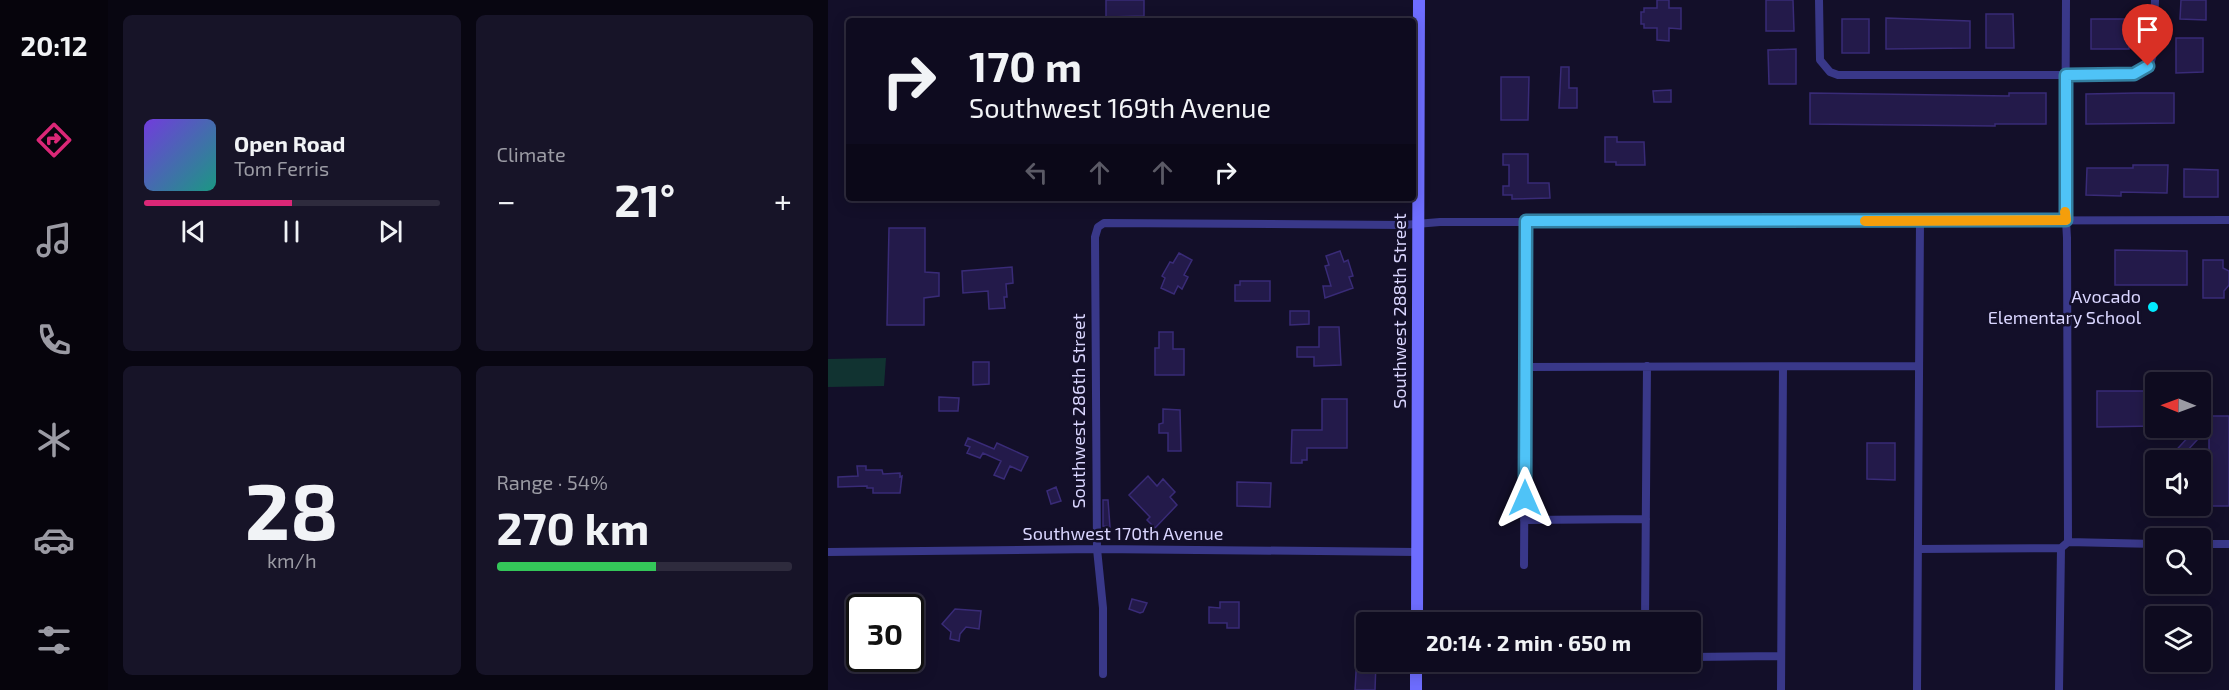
<!DOCTYPE html>
<html lang="en">
<head>
<meta charset="utf-8">
<style>
	:root { --surface:#0e0b1f; --page:#171428; --text:#f1f3f6; --muted:#9b9ba4; --line:#2e2b3d; --accent:#db2777 }
	body { margin:0; font-family:"Exo 2",sans-serif; background:var(--page); color:var(--text); height:100vh; display:flex; flex-direction:column; font-size:22px; white-space:nowrap }
	* { box-sizing:border-box; margin:0 }
	p { font-size:20px; color:var(--muted) }
	.icon { flex:none; width:33px; height:33px; fill:none; stroke:currentColor; stroke-width:2; stroke-linecap:round; stroke-linejoin:round }
	.map { position:relative; flex:1; overflow:hidden }
	.sheet { display:flex; flex-direction:column; gap:15px; padding:15px; background:#080611; width:720px }
	.sheet>* { flex:none }
	.banner { position:absolute; left:18px; top:18px; width:570px; height:183px; border-radius:6px; box-shadow:0 3px 15px #0003,0 0 0 2px var(--line); background:#0e0b1f; color:var(--text); overflow:hidden }
	.needle { width:39px; rotate:271deg }
	.controls { position:absolute; left:1317px; top:372px; display:grid; gap:12px }
	.controls a { display:grid; place-items:center; width:66px; height:66px; border-radius:6px; background:var(--surface); box-shadow:0 3px 15px #0003,0 0 0 2px var(--line); font-size:30px }
	.speed { position:absolute; left:18px; top:594px; display:flex; gap:12px; font-size:30px; font-weight:700; text-align:center }
	.speed>* { display:grid; place-content:center; width:78px; height:78px; border-radius:50%; background:var(--surface); box-shadow:0 3px 15px #0003,0 0 0 2px var(--line); line-height:1 }
	.speed .limit { border:3px solid #111; border-radius:9px; background:#fff; color:#111 }
	.pin { position:absolute; display:grid; place-items:center; width:51px; height:51px; color:#fff; margin:-62px -26px; border-radius:50% 50% 50% 0; rotate:-45deg; box-shadow:0 0 6px #0007 }
	.pin .icon { rotate:45deg }
	.me { position:absolute; width:66px; margin:-33px; rotate:0deg; stroke-linejoin:round; filter:drop-shadow(0 0 4px #0008) }
	.turn { display:flex; align-items:center; gap:21px; height:126px; padding:0 24px; font-size:27px }
	.turn .icon { width:78px; height:78px; stroke-width:2.5 }
	.turn b { display:block; font-size:42px; line-height:51px }
	.lanes { display:flex; align-items:center; height:57px; padding:0 24px; background:#0003; justify-content:center; gap:30px; direction:ltr }
	.lanes .off { opacity:.35 }
	.big { font-size:45px; font-weight:700; line-height:1.1 }
	.sheet .widget { flex:1; display:flex; flex-direction:column; justify-content:center; gap:9px; min-width:0; padding:0 21px; border-radius:9px; background:var(--page) }
	.sheet .dial { align-items:center; gap:0 }
	.dial b { font-size:78px; line-height:1 }
	.song { display:flex; align-items:center; gap:18px }
	.cover { width:72px; height:72px; border-radius:9px; background:linear-gradient(135deg,hsl(260 70% 55%),hsl(170 70% 35%)) }
	.played { height:6px; border-radius:3px; background:linear-gradient(90deg,var(--accent) 50%,var(--line) 50%) }
	.keys { display:flex; justify-content:space-around; direction:ltr }
	.heat { display:flex; justify-content:space-between; align-items:center; font-size:33px; direction:ltr }
	.charge { height:9px; border-radius:4px; background:linear-gradient(90deg,#34c759 54%,var(--line) 0) }
	.sheet .tiles { flex:1; display:grid; gap:15px; grid-template-columns:repeat(2,1fr) }
	.trip { position:absolute; left:528px; top:612px; width:345px; height:60px; border-radius:6px; background:var(--surface); box-shadow:0 3px 15px #0003,0 0 0 2px var(--line); font-weight:700; line-height:60px; text-align:center }
	main { display:flex; flex:1; min-height:0 }
	.tabs { display:flex; flex-direction:column; width:108px; justify-content:space-around; align-items:center; background:#06040c; color:var(--muted) }
	.tabs .icon { width:42px; height:42px }
	.tabs .on { color:var(--accent) }
	.tabs b { font-size:27px; color:var(--text) }
	.map>svg:first-child { display:block }
</style>
</head>
<body>
<main>
<nav class="tabs">
<b>20:12</b>
<svg class="icon on" aria-label="directions" viewBox="0 0 24 24"><path d="M12 3l9 9-9 9-9-9zM9 14v-3h6M13 9l2 2-2 2"/></svg>
<svg class="icon" aria-label="music" viewBox="0 0 24 24"><path d="M9 18V5l10-2v13"/><circle cx="6" cy="18" r="3"/><circle cx="16" cy="16" r="3"/></svg>
<svg class="icon" aria-label="phone" viewBox="0 0 24 24"><path d="M5 4h4l2 5-3 2q2 4 5 5l2-3 5 2v4C11 20 4 13 5 4z"/></svg>
<svg class="icon" aria-label="climate" viewBox="0 0 24 24"><path d="M12 3v18M4 7l16 10M4 17L20 7"/></svg>
<svg class="icon" aria-label="car" viewBox="0 0 24 24"><path d="M5 17H2v-5l4-1 3-4h7l3 4 3 1v5h-3M9 17h6M6 11h13"/><circle cx="7" cy="17" r="2"/><circle cx="17" cy="17" r="2"/></svg>
<svg class="icon" aria-label="filters" viewBox="0 0 24 24"><path d="M4 7h16M4 17h16"/><circle cx="9" cy="7" r="2"/><circle cx="15" cy="17" r="2"/></svg>
</nav>
<section class="sheet">
<div class="tiles">
<div class="widget">
<div class="song"><i class="cover"></i><div><b>Open Road</b><p>Tom Ferris</p></div></div>
<div class="played"></div>
<div class="keys"><svg class="icon" aria-label="previous" viewBox="0 0 24 24"><path d="M18 5L8 12l10 7zM5 5v14"/></svg><svg class="icon" aria-label="pause" viewBox="0 0 24 24"><path d="M8 5v14M16 5v14"/></svg><svg class="icon" aria-label="next" viewBox="0 0 24 24"><path d="M6 5l10 7-10 7zM19 5v14"/></svg></div>
</div>
<div class="widget"><p>Climate</p>
<div class="heat"><a>−</a><b class="big">21°</b><a>+</a></div>
</div>
<div class="widget dial"><b>28</b><p>km/h</p></div>
<div class="widget"><p>Range · 54%</p><b class="big">270 km</b><div class="charge"></div></div>
</div>
</section>
<div class="map">
<svg width="1401" height="690" viewBox="0 0 1401 690">
	<rect width="100%" height="100%" fill="#130f29"/>
	<path fill="#113331" d="M58 358 56 386 0 387V359Z"/>
	<path fill="#231a4a" stroke="#392b77" stroke-width="1.5" d="M278 0H316V16L278 17Z
		M829 0H841V8H853V29L841 28V41L829 40V28H816V24H813V12H816V8H829Z
		M938 0H965L966 31H938Z
		M1353 0H1378V20L1352 19Z
		M1158 14H1185L1186 48H1158Z
		M1058 18 1142 21V48L1058 49Z
		M1014 19H1041V53H1014Z
		M1263 19H1301V49H1263Z
		M1348 38H1375V72L1348 73Z
		M968 49V84H941L940 50Z
		M733 67H741V88H749V108H731Z
		M673 77H701L700 120H673Z
		M843 90V102H826L825 91Z
		M982 93 1181 96V93H1218V124H1167V126L982 124Z
		M1309 93H1346V123L1258 124V94Z
		M777 137H789V142H816L817 165H788V162H777Z
		M675 154H700V183H721L722 198 684 199V195H675V186H681V165H675Z
		M1305 165H1340L1339 193 1293 192V196L1258 195 1259 168H1305Z
		M1356 169 1390 170V197H1356Z
		M61 228H97V272L111 273V296L96 298V325H59Z
		M1287 250 1359 251V285H1287Z
		M512 251 516 262 520 260 525 276 521 277 525 288 497 298 495 286H503L497 266 501 265 498 256Z
		M351 253 364 260 356 275 360 277 354 289 350 286 346 294 333 288 337 278 334 276 342 262 345 263Z
		M1375 260H1395V268L1401 271V285L1396 291V298H1375Z
		M184 267 185 283 178 284 179 297H176L177 308 161 309 160 291 135 293 134 271Z
		M412 281H442V301H407V285H412Z
		M462 311H481V324L462 325Z
		M491 327H511L513 365 486 366V357H469V347H491Z
		M331 332H345V349H356V375H327V348H331Z
		M145 362H161V384L145 385Z
		M1269 391H1328V426L1269 427Z
		M111 397 131 398 130 411H111Z
		M494 399H519V448H479V460H474V463H463L464 430H494Z
		M335 409 352 410 353 451H340V433H331V424L335 423Z
		M1381 416H1401V506H1372V462H1381Z
		M1363 434 1369 440 1358 452 1360 453 1353 460H1346L1342 457Z
		M140 438 166 449 169 443 200 457 193 471 182 466 176 479 166 475 173 461 155 453 152 458 139 453 142 447 137 445Z
		M1039 443H1067V480L1039 479Z
		M29 466H38V470H54L55 474 72 473V477L74 476 72 493H45V488H39V486L10 487V477L30 476Z
		M320 476 329 486 335 479 347 492 342 497 349 505 327 528 319 520 322 517 301 495Z
		M409 482 443 483 442 507 409 506Z
		M228 487 233 501 223 504 219 491Z
		M275 500H280L282 527 275 526Z
		M304 599 319 603 315 612 312 613 301 609Z
		M392 602H411V628H399V623H381V607L392 608Z
		M127 609 153 611 151 629 138 627 132 634 131 641 122 639 123 632 114 624Z
		M84 617H92L94 670 79 669V658H82V621H84Z
		M529 655H538V662H548L547 690H527Z"/>
	<g fill="none" stroke-linecap="round" stroke-linejoin="round">
		<path stroke="#393889" stroke-width="8" d="M991 0 992 60 1002 72 1010 75H1296L1314 71 1323 61 1325 54 1327 0
			M1238 0 1237 203 1239 238 1240 542
			M697 367 1091 366
			M696 520 818 519
			M1240 542 1328 544
			M1372 544H1401
			M1090 549 1233 548 1240 542
			M0 552 269 549 589 552
			M696 565 698 221
			M817 622 819 366
			M862 657 953 656
			M275 674V608L269 549 267 237 270 227 276 223 576 225 612 222 1401 220
			M953 690 955 367
			M1089 690 1092 221
			M1231 690 1233 548"/>
		<path stroke="#6e6dff" stroke-width="12" d="M589 622 591 0
			M588 690V662"/>
	</g>
	<g fill="none" stroke-linecap="round" stroke-linejoin="round">
		<g stroke="#337fa1" stroke-width="15">
			<path id="route" d="M697 498 698 221 1238 220V75L1306 74 1320 66"/>
		</g>
		<use href="#route" stroke="#4fc3f7" stroke-width="10"/>
		<path stroke="#f59e0b" stroke-width="10" d="M1037 221 1238 220 1237 212"/>
	</g>
	<circle fill="#02ebff" stroke="#130f29" stroke-width="2" cx="1325" cy="307" r="6"/>
	<g text-anchor="middle" stroke-width="5" stroke-linejoin="round" paint-order="stroke">
		<g font-size="18" fill="#dad6ff" stroke="#130f29" text-anchor="end">
			<text x="1313" y="303">Avocado<tspan x="1313" dy="21">Elementary School</tspan></text>
		</g>
		<g font-size="18" fill="#dad6ff" stroke="#130f29">
			<text transform="translate(572 311) rotate(-90)" y="6">Southwest 288th Street</text>
			<text transform="translate(251 411) rotate(-90)" y="6">Southwest 286th Street</text>
			<text x="295" y="540">Southwest 170th Avenue</text>
		</g>
	</g>
</svg>
<div class="controls">
<a><svg class="needle" viewBox="-14 -14 28 28"><path d="M0-13l5 13h-10z" fill="#e53935"/><path d="M0 13l5-13h-10z" fill="#9b9ba4"/></svg></a>
<a><svg class="icon" aria-label="sound" viewBox="0 0 24 24"><path d="M4 9h4l5-4v14l-5-4H4zM17 9q2 3 0 6"/></svg></a>
<a><svg class="icon" aria-label="search" viewBox="0 0 24 24"><circle cx="10" cy="10" r="6"/><path d="M15 15l6 6"/></svg></a>
<a><svg class="icon" aria-label="layers" viewBox="0 0 24 24"><path d="M12 4l9 5-9 5-9-5zM3 14l9 5 9-5"/></svg></a>
</div>
<div class="speed"><div class="limit">30</div></div>
<div class="pin" style="left:1320px;top:66px;background:#d93025"><svg class="icon" aria-label="arrive" viewBox="0 0 24 24"><path d="M6 21V4h12l-3 4 3 4H6"/></svg></div>
<svg class="me" style="left:697px;top:498px" viewBox="-20 -20 40 40"><path d="M0-17L14 15 0 8-14 15z" fill="#4fc3f7" stroke="#fff" stroke-width="4"/></svg>
<div class="trip">20:14 · 2 min · 650 m</div>
<div class="banner">
<div class="turn"><svg class="icon" aria-label="right" viewBox="0 0 24 24"><path d="M7 20v-9h11M14 6l5 5-5 5"/></svg><div><b>170 m</b>Southwest 169th Avenue</div></div>
<div class="lanes"><svg class="icon off" aria-label="left" viewBox="0 0 24 24"><path d="M17 20v-9H6M10 6l-5 5 5 5"/></svg><svg class="icon off" aria-label="ahead" viewBox="0 0 24 24"><path d="M12 20V5M6 11l6-6 6 6"/></svg><svg class="icon off" aria-label="ahead" viewBox="0 0 24 24"><path d="M12 20V5M6 11l6-6 6 6"/></svg><svg class="icon" aria-label="right" viewBox="0 0 24 24"><path d="M7 20v-9h11M14 6l5 5-5 5"/></svg></div>
</div>
</div>
</main>
</body>
</html>
